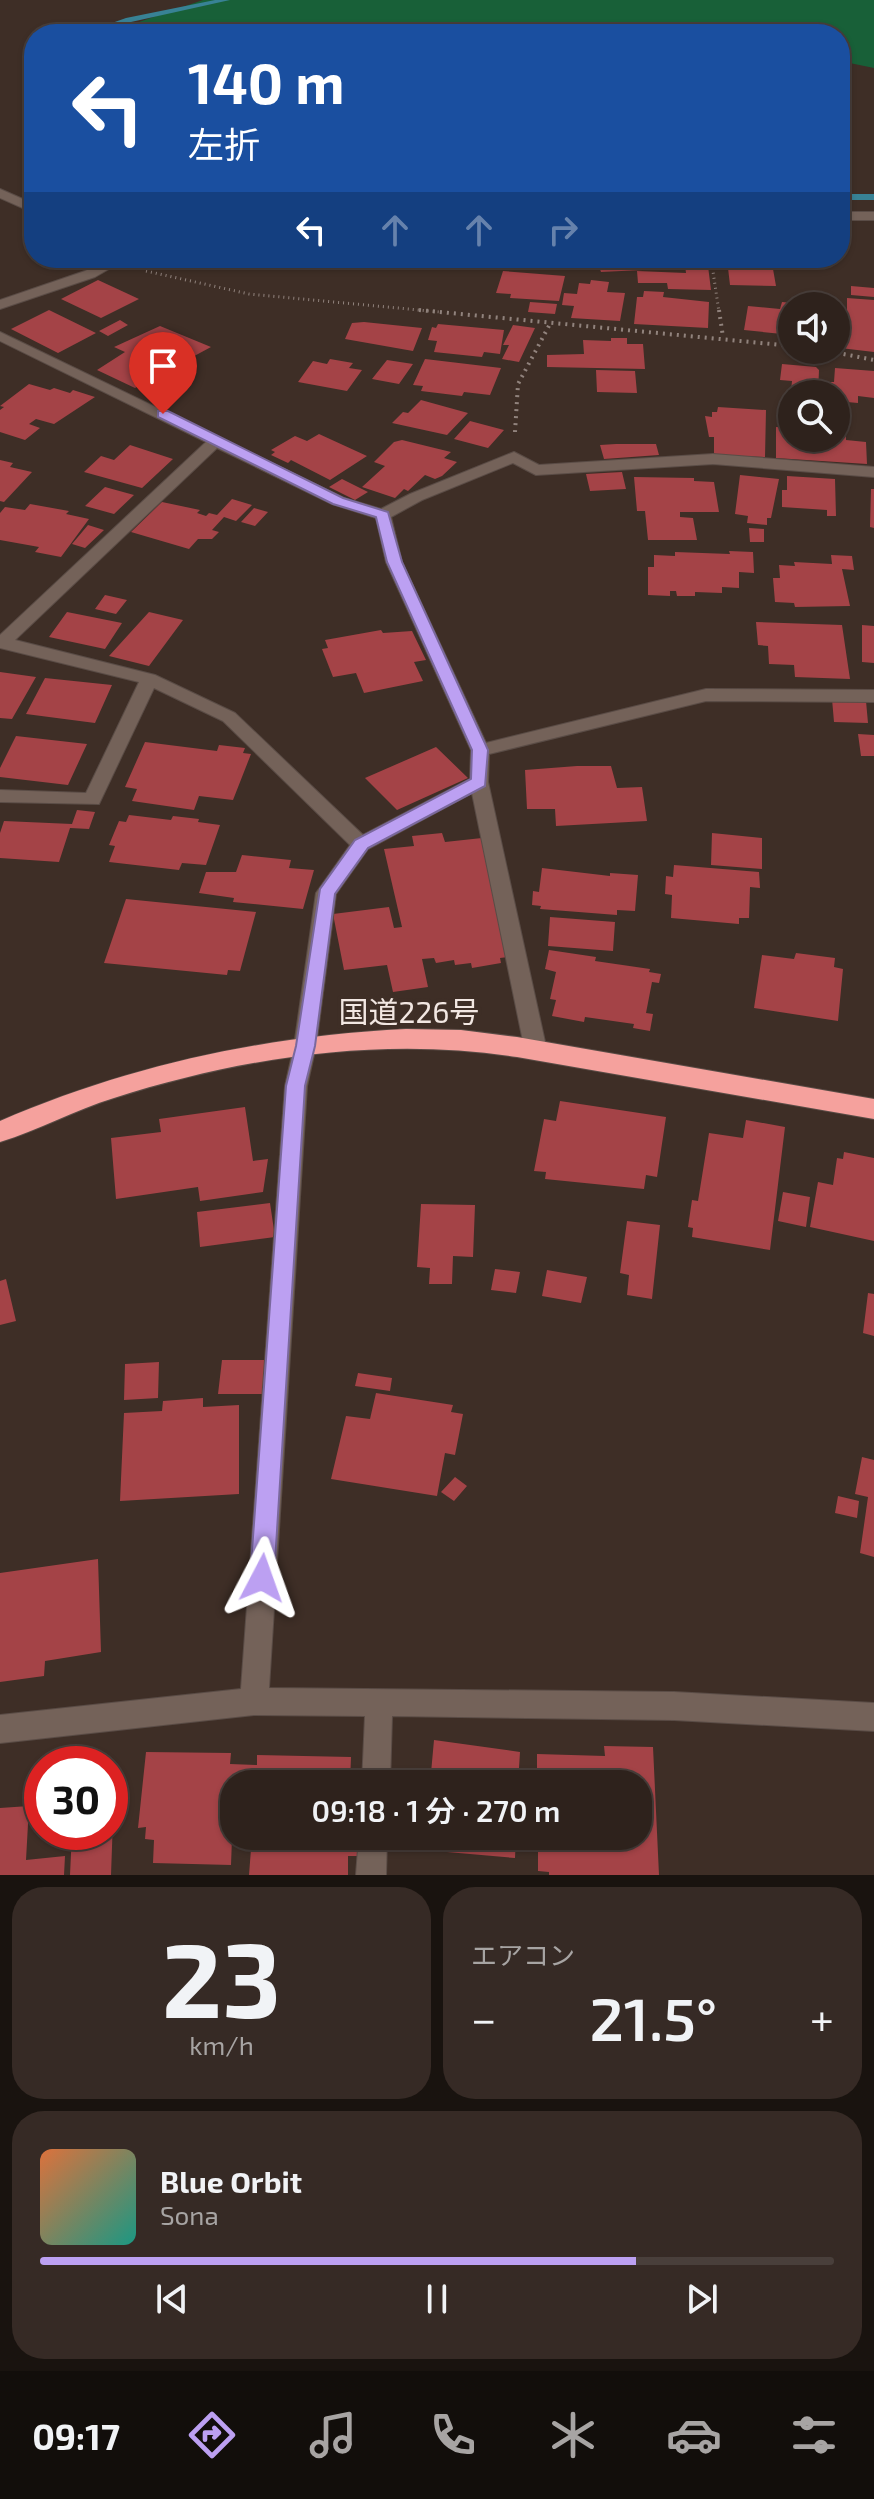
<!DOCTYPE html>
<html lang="ja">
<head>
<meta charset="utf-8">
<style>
	:root { --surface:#2e221c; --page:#362a25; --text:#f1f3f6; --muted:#a7a4a3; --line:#493f3b; --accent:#bca0f2 }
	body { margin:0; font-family:"Exo 2","Noto Sans JP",sans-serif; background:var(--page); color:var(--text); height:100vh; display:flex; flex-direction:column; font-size:30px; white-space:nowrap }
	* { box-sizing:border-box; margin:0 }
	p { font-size:26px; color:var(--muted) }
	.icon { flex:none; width:44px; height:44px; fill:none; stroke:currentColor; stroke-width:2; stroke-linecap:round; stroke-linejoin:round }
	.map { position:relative; height:1875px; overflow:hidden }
	.panel { display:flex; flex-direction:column; gap:12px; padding:12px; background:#19130f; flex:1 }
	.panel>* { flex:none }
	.banner { position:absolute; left:24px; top:24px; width:826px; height:244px; border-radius:32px; box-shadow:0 2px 6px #0004,0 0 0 2px var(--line); background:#1a4fa0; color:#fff; overflow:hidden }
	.controls { position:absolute; left:778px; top:292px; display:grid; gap:16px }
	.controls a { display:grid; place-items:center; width:72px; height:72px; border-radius:50%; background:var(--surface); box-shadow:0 2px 6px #0004,0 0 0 2px var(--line); font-size:40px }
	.speed { position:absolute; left:24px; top:1746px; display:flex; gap:16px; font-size:40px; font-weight:700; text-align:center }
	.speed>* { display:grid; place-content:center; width:104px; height:104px; border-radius:50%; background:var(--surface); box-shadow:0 2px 6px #0004,0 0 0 2px var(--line); line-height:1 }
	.speed .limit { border:12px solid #d22; background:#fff; color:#111 }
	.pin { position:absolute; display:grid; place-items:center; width:68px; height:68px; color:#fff; margin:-82px -34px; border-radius:50% 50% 50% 0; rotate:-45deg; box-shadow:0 0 8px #0007 }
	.pin .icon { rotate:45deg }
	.me { position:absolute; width:88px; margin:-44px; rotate:4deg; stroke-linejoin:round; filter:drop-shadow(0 0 6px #0008) }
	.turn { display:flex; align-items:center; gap:28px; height:168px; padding:0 32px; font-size:36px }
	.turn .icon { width:104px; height:104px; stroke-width:2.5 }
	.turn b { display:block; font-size:56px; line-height:68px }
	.lanes { display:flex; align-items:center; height:76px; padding:0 32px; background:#0003; justify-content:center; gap:40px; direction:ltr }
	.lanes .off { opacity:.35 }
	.big { font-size:60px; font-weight:600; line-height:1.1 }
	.panel .widget { flex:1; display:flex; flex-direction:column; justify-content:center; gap:12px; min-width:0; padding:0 28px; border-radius:32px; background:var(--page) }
	.panel .dial { align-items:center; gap:0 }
	.dial b { font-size:104px; line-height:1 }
	.song { display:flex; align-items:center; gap:24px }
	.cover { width:96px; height:96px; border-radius:12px; background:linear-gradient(135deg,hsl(20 70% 55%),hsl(170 70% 35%)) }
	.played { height:8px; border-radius:4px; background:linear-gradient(90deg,var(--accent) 75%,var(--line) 75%) }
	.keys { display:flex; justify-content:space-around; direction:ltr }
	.heat { display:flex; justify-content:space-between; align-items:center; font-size:44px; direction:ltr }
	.panel .tiles { flex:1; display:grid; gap:12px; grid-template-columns:1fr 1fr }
	.widget:last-child { grid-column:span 2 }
	.trip { position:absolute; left:220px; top:1770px; width:432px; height:80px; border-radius:32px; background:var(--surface); box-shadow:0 2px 6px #0004,0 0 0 2px var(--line); font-weight:600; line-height:80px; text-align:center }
	.tabs { display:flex; height:128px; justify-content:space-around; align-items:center; background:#120e0b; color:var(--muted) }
	.tabs .icon { width:56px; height:56px }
	.tabs .selected { color:var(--accent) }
	.tabs b { font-size:36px; color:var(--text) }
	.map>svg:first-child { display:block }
</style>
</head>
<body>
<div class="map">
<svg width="874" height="1875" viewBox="0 0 874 1875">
	<rect width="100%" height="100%" fill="#3e2e26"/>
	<path fill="#186038" d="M203 0H874V68L840 61V34H104Z"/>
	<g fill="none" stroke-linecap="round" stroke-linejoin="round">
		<path fill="#388295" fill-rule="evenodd" d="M215 0H230L131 22 118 27 113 34H105L112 23 126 18Z
			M840 194H874V200H840Z"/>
	</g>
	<path fill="#a44347" d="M596 258H680L684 268 601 272Z
		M685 265 708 266 711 290 668 289 667 283H638L637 271 686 273Z
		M728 268 773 269 776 286 730 285Z
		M503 271 565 276 559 301 510 298 511 294 496 293Z
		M98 280 139 299 101 318 61 299Z
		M591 280 609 282 607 292 625 293 620 321 571 318 574 306 562 305 564 293 577 294 579 283 590 284Z
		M851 286 874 288V297L851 295Z
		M644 291 664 292 663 297 709 302 708 328 634 324 637 297H643Z
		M847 298 874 300V352L840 348 847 322Z
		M530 302 557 304 555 314 528 312Z
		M782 302 804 304 792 306V335L744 330 748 306 780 309Z
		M49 310 96 333 58 353 11 329Z
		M120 320 128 325 108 336 99 331Z
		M364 322 422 328 413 351 345 339 352 323Z
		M438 324 504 330 500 354 484 352 482 357 434 352 437 341 428 340 432 327 436 328Z
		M513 325 535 328 519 362 502 359 509 345H503Z
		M160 326 211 347 135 388 97 370 125 352 114 347Z
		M611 338H627V344H643L645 369 547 367V355L584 354 583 340 611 341Z
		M330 359 353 363 349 368 362 370 347 391 298 382 313 361 327 364Z
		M425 359 501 368 490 395 464 392 462 396 421 391 423 386 413 385Z
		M387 360 413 364 399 384 372 379Z
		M782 364 816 367 819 370 818 393 791 391 792 381 780 380Z
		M835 368 874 371V398L858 396V403L836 401V394H825L826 382H834Z
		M596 370 635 371 637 393 597 392Z
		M29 384 50 390 54 388 70 393 73 390 95 397 54 424 36 419 29 424 40 428 25 440 0 432V410L4 407 0 406Z
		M421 400 468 413 447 435 392 423 403 412 408 413Z
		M718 407 766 410 765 457 714 455V437H709L705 416 712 417V412H717Z
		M470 421 504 430 488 448 454 439Z
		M776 427 792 428V438H836V432H846V440L866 442 867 464 776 458Z
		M319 434 367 456 330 480 291 460 288 463 271 455 275 452 271 450 295 436 307 441Z
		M402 440 451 452 444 458 457 462 442 476 435 479 425 475 408 491 404 489 395 498 362 487 385 466 374 462 394 442Z
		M616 444H656L659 455 604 459 600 445Z
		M130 445 173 459 142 488 84 472 101 456 114 460Z
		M0 460 13 463 10 467 32 472 4 502 0 501Z
		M622 472 626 489 590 491 586 474Z
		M740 475 779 479 771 518H767V525L747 523 748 516 735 514Z
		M787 476 835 479 836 516H827V510L782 507V490H787Z
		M634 477 694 478V481L714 482 719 512H680V517L693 518 697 540H648L645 511H637Z
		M342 479 368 492 355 500 329 487Z
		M105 487 134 495 114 514 85 506Z
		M871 489H874V528L870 527Z
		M232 499 252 505 236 521 224 517 212 530 219 532 212 539H198L189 549 131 532 162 502 200 510 197 513 206 516 209 513 217 515Z
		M30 504 69 511 66 514 89 519 61 557 35 552 39 547 0 540V513L5 507 25 510Z
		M254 508 268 512 255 526 241 522Z
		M88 525 104 530 85 548 72 544Z
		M749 528 764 529V542H750Z
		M729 551 753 552 754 573 739 572V588L722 587V593L695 592V596H677L676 591H670V596L648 595V567H654V555L675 556V552L730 554Z
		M831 555 852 556 854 570 842 569 850 606 795 607 794 603 775 602 773 578H780L779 565 795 566 794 562 832 564Z
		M105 595 127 600 116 614 95 609Z
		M67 612 122 623 105 649 49 637Z
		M149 612 183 620 149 666 109 656Z
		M756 622 842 625 850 679 795 677 794 665 769 664 768 646 758 645Z
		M862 625 874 626V663L862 662Z
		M381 630 383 633 412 631 426 660 414 662 423 681 364 693 356 673 333 677 322 649 328 648 325 640Z
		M0 672 36 677 12 719 0 718Z
		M45 678 112 685 95 723 26 714Z
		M832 699 866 701 868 723 834 722Z
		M858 734 874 735V756H861Z
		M16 736 87 744 68 785 0 777V768Z
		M145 742 217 751 219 745 245 748 243 753 251 754 233 800 199 796 194 810 132 801 137 789 125 787Z
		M436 747 468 778 397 810 365 778Z
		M577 766H611L617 788 642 787 647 821 556 826 555 809H527L525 770Z
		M77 810 95 812 89 829 70 828 59 862 0 858V833L4 821 72 824Z
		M129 815 171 820 173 816 199 819 198 822 220 825 206 865 182 863 179 870 109 862 115 846 109 845 119 821 126 822Z
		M442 833 445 842 482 838 515 956 500 958 501 963 472 968 471 963 455 965 454 960 436 963 434 958 422 959 428 987 393 992 387 965 344 970 333 914 389 907 394 928 402 927 384 849 414 846 412 836Z
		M712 833 762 838V869L711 865Z
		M242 855 291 860 289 868 314 870 303 909 233 902 234 898 199 893 206 872H236Z
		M674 865 759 872 760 888 750 887 749 918H739V924L671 918 672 895 665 894 666 876 673 877Z
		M542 868 610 876V873L638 875 635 911 617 910V915L540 909 541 906 532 905 533 891 539 892Z
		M126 899 256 912 240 971 228 970 227 975 104 963Z
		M550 917 615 922 613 951 548 946Z
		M549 950 596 957 595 961 650 969 649 972 661 974 659 983 652 982 646 1013 653 1014 650 1031 633 1028 634 1024 585 1017 584 1022 552 1016 556 1000 550 999 556 972 545 969Z
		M796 953 835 958 834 967 843 969 838 1021 754 1008 762 955 794 959Z
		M560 1101 666 1117 657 1177 646 1175 644 1189 545 1179 546 1172 534 1171 544 1119 556 1121Z
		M245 1107 253 1161 268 1159 263 1192 200 1201 198 1187 116 1199 111 1138 161 1132 159 1119Z
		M746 1120 785 1127 770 1250 692 1237 693 1228 688 1227 692 1200 698 1201 709 1133 743 1138Z
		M844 1152 874 1158V1241L810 1227 818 1182 833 1185 837 1158 843 1159Z
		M783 1192 810 1197 806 1227 778 1221Z
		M270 1203 275 1237 200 1247 197 1212Z
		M421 1204 475 1205 473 1257 453 1256 452 1284H429L430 1268 417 1267Z
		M627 1221 660 1225 652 1299 627 1295 629 1275 620 1273Z
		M495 1269 520 1272 516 1293 491 1290Z
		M547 1270 587 1277 581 1303 542 1296Z
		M6 1279 16 1321 0 1325V1281Z
		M868 1293 874 1294V1336L863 1333Z
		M222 1360H266L264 1394H218Z
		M159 1362 158 1398 124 1400 125 1364Z
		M358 1373 392 1378 390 1391 355 1386Z
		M376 1393 453 1405 451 1412 463 1414 455 1455 445 1453 437 1496 331 1479 346 1416 370 1419Z
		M203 1398V1407L239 1405V1494L120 1501 124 1413 162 1411 163 1401Z
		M862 1457 874 1460V1557L860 1553 868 1497 855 1494Z
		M455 1477 467 1486 454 1501 441 1492Z
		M838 1496 859 1501 857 1518 835 1513Z
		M98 1559 101 1652 45 1661 44 1676 0 1682V1573Z
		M434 1740 520 1752 518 1784H430Z
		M604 1746 653 1747 659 1875H549V1872L538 1871V1836H638V1784H537V1754L605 1756Z
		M146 1752 231 1753 230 1764 257 1765V1755L351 1757 350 1784H234L231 1865 153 1863 154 1840 145 1839 146 1827 138 1828Z
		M29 1806 26 1860 65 1856 64 1875H0V1808Z
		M113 1819 111 1875H70L72 1832H110V1820Z
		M252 1836H361V1856H348V1875H249Z
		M425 1836H516L515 1858 424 1850Z"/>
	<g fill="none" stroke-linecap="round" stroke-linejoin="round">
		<g stroke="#5a4c46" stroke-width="2">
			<path id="street" d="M111 258H128L95 277 0 309V300L85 271Z
				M0 332 344 498 381 509 410 494 514 452 539 465 713 454 874 467V477L713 464 536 475 513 463 422 500 391 517 402 562 486 743 706 689 874 690V702L706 701 489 754 488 782 547 1051 543 1057H529L525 1051 472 793 368 849 336 894 316 1046 307 1086 269 1688 674 1692 874 1703V1731L674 1720 392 1716 390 1784H362L365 1716 254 1715 0 1743V1715L241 1689 285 1086 294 1046 316 893 350 845 223 721 154 688 99 804 0 802V790L86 793 139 682 0 648V635L206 442 0 341ZM217 448 332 504 376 518 386 562 471 750 470 779 363 835 235 713 155 675 15 640Z
				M359 1836H387L386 1875H356Z"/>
		</g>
		<g stroke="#5a4c46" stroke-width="2">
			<path id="secondary" d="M0 189 34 204V213L0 198Z
				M840 212H874V220H840Z"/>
		</g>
		<g stroke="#5a4c46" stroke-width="2">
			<path id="highway" d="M406 1029 461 1030 517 1037 874 1099V1119L517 1057C382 1036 243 1057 114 1098 75 1110 39 1130 0 1142V1121C130 1065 265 1036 406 1029Z"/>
		</g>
		<path stroke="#91837d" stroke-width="3" stroke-dasharray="1 4" stroke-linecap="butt" d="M711 258 719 312
			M146 271 249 294 440 312"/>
		<path stroke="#91837d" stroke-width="4" stroke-dasharray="2 5" stroke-linecap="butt" d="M419 310 792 346
			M719 310 723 337
			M823 350 874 360
			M515 432 518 384 551 322"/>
		<use href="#street" fill="#746259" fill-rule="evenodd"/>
		<use href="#secondary" fill="#746259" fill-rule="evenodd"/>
		<use href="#highway" fill="#f5a19d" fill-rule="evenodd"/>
	</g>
	<path fill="#bca0f2" stroke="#7a689d" stroke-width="2" d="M158 411H168L343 498 388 512 402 562 488 750 485 786 368 848 335 894 315 1046 305 1086 274 1578 271 1586 262 1589 254 1586 250 1578 286 1086 296 1046 320 889 355 840 471 779 472 750 387 562 376 517 333 504 158 417Z"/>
	<g text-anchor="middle" stroke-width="8" stroke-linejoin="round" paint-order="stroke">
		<g font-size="30" fill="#f2e7e2" stroke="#3e2e26">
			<text x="409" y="1023">国道226号</text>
		</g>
	</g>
</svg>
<div class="controls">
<a><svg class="icon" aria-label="sound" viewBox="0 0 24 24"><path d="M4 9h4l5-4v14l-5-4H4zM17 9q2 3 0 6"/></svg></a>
<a><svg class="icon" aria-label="search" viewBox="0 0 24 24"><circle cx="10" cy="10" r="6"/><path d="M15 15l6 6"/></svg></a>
</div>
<div class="speed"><div class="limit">30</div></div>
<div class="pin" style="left:163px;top:414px;background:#d93025"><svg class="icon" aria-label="arrive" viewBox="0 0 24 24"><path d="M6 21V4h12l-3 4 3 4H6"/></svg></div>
<svg class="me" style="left:262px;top:1578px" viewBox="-20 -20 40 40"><path d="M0-17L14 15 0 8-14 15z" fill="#bca0f2" stroke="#fff" stroke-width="4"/></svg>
<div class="trip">09:18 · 1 分 · 270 m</div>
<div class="banner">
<div class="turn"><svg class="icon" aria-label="left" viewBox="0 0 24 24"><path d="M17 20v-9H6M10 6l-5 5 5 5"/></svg><div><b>140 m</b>左折</div></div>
<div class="lanes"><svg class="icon" aria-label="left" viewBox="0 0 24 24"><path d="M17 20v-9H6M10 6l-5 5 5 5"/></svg><svg class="icon off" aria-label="ahead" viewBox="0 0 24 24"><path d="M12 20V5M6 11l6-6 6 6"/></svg><svg class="icon off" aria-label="ahead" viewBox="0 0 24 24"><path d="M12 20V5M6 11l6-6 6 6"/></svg><svg class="icon off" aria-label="right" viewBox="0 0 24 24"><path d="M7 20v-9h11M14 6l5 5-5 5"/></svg></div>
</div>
</div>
<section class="panel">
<div class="tiles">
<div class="widget dial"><b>23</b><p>km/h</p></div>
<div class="widget"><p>エアコン</p>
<div class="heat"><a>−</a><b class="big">21.5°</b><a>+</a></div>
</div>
<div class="widget">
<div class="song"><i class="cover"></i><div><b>Blue Orbit</b><p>Sona</p></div></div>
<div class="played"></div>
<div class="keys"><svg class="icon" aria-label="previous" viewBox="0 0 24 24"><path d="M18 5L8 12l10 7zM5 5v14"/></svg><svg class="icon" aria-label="pause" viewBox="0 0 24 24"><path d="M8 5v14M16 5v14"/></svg><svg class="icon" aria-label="next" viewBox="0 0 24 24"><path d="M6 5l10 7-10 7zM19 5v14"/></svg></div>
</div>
</div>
</section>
<nav class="tabs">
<b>09:17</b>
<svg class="icon selected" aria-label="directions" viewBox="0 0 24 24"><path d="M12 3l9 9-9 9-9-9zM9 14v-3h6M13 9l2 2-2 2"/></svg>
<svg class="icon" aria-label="music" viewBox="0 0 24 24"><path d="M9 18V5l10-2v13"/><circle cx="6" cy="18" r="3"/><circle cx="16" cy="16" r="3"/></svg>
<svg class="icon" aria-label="phone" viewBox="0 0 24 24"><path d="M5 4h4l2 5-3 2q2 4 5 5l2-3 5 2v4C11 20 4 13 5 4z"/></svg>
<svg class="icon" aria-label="climate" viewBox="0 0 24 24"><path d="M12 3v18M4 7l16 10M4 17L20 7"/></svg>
<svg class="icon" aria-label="car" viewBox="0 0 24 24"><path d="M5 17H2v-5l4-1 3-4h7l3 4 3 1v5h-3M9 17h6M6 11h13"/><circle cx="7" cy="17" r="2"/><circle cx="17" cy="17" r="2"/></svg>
<svg class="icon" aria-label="filters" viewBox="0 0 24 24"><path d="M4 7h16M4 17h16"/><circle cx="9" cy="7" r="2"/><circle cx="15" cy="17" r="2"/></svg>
</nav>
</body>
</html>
